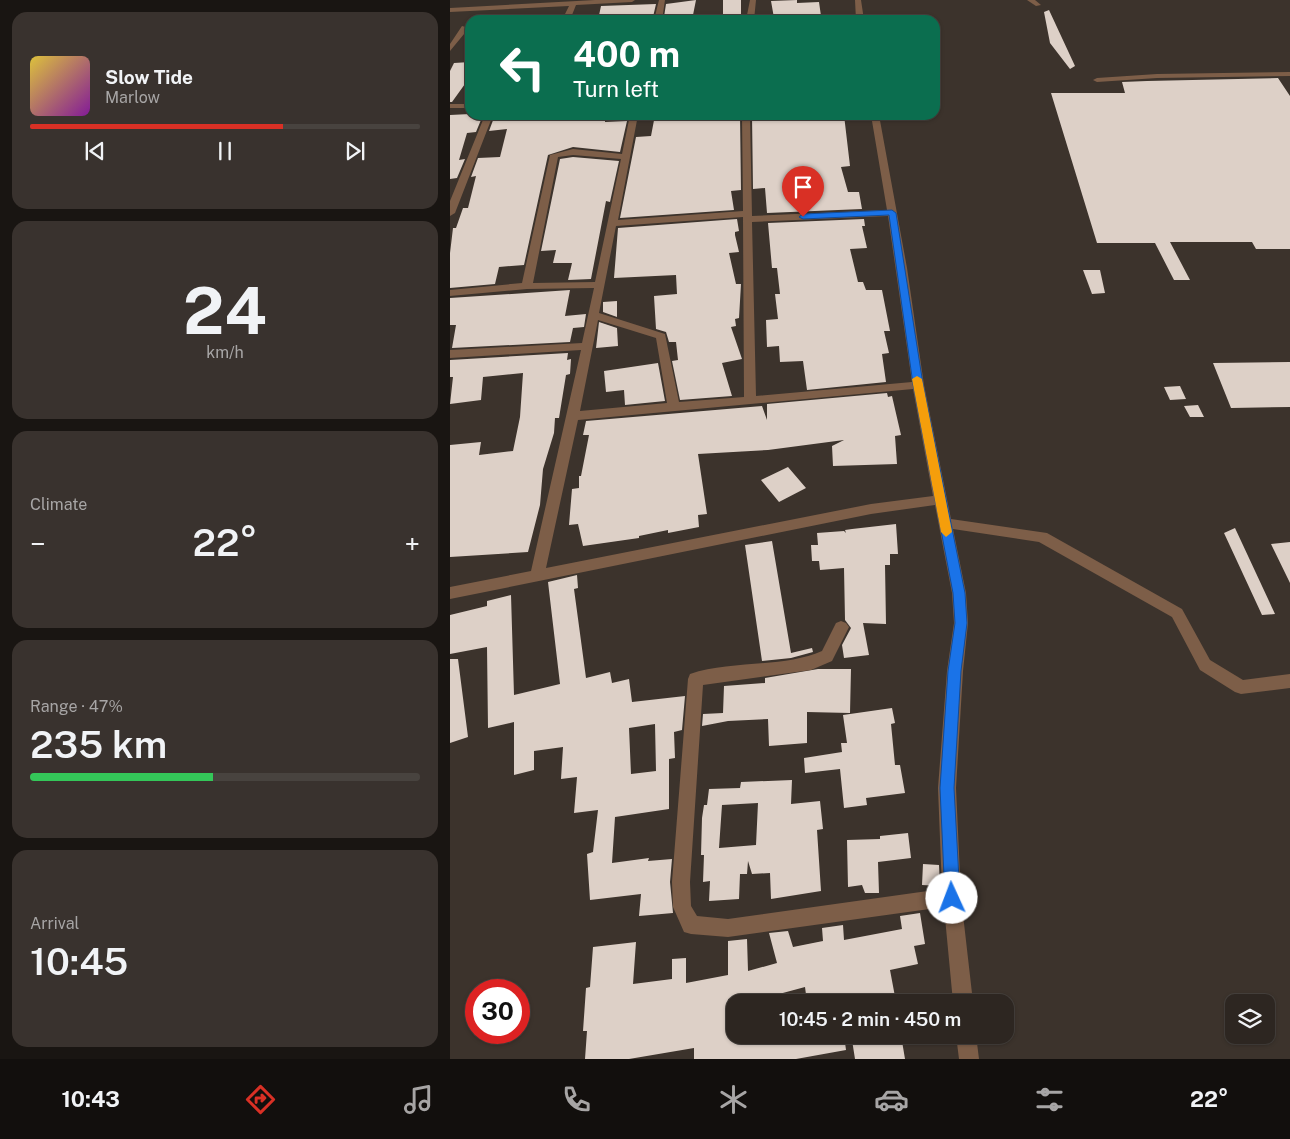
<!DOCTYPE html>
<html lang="en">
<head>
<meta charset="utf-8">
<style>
	:root { --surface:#2d2621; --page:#39322e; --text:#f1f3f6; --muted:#a7a5a5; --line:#48433f; --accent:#d93025 }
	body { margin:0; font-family:"Public Sans",sans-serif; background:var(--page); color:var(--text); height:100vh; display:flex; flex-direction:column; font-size:19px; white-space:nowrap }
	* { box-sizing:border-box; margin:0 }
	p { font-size:16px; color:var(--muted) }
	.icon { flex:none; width:28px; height:28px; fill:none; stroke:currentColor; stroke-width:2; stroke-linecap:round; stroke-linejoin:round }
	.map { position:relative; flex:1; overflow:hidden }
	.drawer { display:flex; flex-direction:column; gap:12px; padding:12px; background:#191512; width:450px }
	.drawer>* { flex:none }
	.banner { position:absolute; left:15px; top:15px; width:475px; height:105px; border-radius:15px; box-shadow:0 1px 4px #0004,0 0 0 1px var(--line); background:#0b6e4f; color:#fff; overflow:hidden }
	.tools { position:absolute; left:775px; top:994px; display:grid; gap:10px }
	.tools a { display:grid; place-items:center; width:50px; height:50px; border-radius:10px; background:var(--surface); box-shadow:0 1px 4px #0004,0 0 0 1px var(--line); font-size:25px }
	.speed { position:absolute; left:15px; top:979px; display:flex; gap:10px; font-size:25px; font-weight:700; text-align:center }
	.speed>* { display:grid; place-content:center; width:65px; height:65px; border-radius:50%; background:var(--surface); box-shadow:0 1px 4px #0004,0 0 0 1px var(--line); line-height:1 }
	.speed .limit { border:8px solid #d22; background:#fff; color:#111 }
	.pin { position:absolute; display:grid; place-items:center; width:42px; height:42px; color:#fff; margin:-51px -21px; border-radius:50% 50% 50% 0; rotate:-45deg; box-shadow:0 0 5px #0007 }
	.pin .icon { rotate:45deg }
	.me { position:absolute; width:55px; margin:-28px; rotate:358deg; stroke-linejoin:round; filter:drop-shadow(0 0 4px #0008) }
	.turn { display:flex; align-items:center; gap:18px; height:105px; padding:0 25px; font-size:22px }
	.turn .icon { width:65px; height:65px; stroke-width:2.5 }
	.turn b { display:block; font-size:35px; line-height:42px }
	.big { font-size:38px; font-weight:600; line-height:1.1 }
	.drawer .widget { flex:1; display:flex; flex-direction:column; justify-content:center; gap:8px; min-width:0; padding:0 18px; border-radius:15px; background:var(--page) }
	.drawer .dial { align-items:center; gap:0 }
	.dial b { font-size:65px; line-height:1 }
	.song { display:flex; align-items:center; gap:15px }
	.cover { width:60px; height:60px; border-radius:8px; background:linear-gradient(135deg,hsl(50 70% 55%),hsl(290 70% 35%)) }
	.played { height:5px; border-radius:2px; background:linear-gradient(90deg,var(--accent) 65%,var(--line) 65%) }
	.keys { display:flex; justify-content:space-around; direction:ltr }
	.heat { display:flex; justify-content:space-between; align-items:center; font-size:28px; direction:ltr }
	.charge { height:8px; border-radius:4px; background:linear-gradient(90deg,#34c759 47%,var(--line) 0) }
	.trip { position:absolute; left:276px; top:994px; width:288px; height:50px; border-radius:15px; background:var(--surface); box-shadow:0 1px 4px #0004,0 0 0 1px var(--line); font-weight:600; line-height:50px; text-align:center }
	.tab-bar { display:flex; height:80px; justify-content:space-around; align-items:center; background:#120f0d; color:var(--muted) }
	.tab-bar .icon { width:35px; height:35px }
	.tab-bar .current { color:var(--accent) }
	.tab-bar b { font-size:22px; color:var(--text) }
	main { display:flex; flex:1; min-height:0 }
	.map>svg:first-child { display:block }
</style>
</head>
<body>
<main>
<section class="drawer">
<div class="widget">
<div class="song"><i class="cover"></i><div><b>Slow Tide</b><p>Marlow</p></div></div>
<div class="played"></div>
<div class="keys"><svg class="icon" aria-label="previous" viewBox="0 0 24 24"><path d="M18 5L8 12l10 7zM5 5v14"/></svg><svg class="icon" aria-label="pause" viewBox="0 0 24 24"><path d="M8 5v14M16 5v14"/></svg><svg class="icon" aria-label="next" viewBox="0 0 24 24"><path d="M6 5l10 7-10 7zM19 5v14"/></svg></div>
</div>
<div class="widget dial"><b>24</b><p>km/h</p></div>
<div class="widget"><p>Climate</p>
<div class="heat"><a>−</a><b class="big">22°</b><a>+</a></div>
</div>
<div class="widget"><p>Range · 47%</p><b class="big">235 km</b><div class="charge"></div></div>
<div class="widget"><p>Arrival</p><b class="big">10:45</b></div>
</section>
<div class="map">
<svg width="840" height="1059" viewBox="0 0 840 1059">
	<rect width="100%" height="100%" fill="#3c332c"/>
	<path fill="#ddd0c7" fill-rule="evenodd" d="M246 0 242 20H219V17H214L216 4Z
		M273 0H291V20H273Z
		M347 0V3L369 2 371 16 351 17V20H336V17L324 18 321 1Z
		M206 4 203 17 192 18V20H148L151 6Z
		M599 10 625 66 620 69 600 43 594 12Z
		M20 62V77L2 102H0V71L4 63Z
		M828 78 840 96V249H806L802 242H720L740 280H724L705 243H647L601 93H675L672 82 697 81Z
		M20 114 33 115 26 132 17 133 9 160 15 159 7 178 0 179V115Z
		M45 115H155V122L177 121 170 152 123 147 98 155 74 265 49 267 45 284 0 288V253L3 228H6L13 208H18L26 176 21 177 28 158 50 157 57 129 39 131Z
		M205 115H290L291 190 281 191 284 210 170 218 186 137 201 136Z
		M302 115H394L400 166 391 167 398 192H409L412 209 317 213 315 188 303 189Z
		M123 157 169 161 160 202 156 201 141 279 118 280 122 263H103L106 250 91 251 110 159Z
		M287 219 289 231 285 232V235L289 252 279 253 286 284H291L289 318 285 319 286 326 281 327 292 359 272 363 282 396 230 400 222 361 228 360 226 342H219L216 332 206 329 204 296 227 294 226 275 164 278 168 228Z
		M414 219 415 226H412L417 248 400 249 408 282H413L416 290H432L440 331H434L439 353 432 354 436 382 357 390 353 361 330 362 329 346 317 347 316 320 328 319 325 294H330L327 268H322L318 223Z
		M633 270H650L655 293 642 294Z
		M120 290 115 316 136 314 134 327 123 328 120 342 2 348 6 325H0V298Z
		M167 301V317L153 312V302Z
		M149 322 167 328 168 346 146 348Z
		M118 353 117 360 121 359 120 374 116 375 109 418H105L104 433 93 469 90 505 78 552 0 557V445L31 442 29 455 63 451 70 417 73 373 33 377 31 400 0 404 3 377H0V360Z
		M840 362V407L781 408 763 363Z
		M208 363 215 401 175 405 174 390 156 392 154 371Z
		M730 386 736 399 720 400 714 387Z
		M437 393 438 397 442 396 451 435 445 436 447 464 383 466 382 446 394 440 318 450 248 454 257 514 248 515 249 527 218 533V530L189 536V538L133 546 128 524 119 525 122 489 129 488V476H131L139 435H133L136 421 312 406 317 420V404Z
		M748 405 754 417H740L734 406Z
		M338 467 356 488 329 502 311 480Z
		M446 524 448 554H440V565H435L436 624 413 623 419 655 394 658 392 645 401 628 395 620 394 568 370 570 369 561H362L361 545H368L367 533 394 531 396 533 395 530 402 529Z
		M785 528 825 614 812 615 774 533Z
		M322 541 341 653 362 648 363 652 341 658 312 661 295 545Z
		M840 542V583L821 544Z
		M127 575 128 588 124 589 136 678 160 672 162 683 179 679 182 702 235 696 232 730 224 732 225 758 219 759V809L165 817 162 863 199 858 198 861 222 859 220 882 223 913 189 916 191 894 140 900 137 854 143 852 148 810 124 813 127 777 111 779 113 747 84 751V770L64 775V722L38 728 37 647 0 654V615L37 606V601L61 595 64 695 110 684 98 582ZM205 724 206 771 181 774 179 728Z
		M0 659H8L18 737 0 743Z
		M368 669H401L400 713 357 712V743L319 746 318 719 278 721 252 726 253 714 273 713 274 686 315 683V678Z
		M442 708 445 723 441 724 445 765H450L455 793 416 798 417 805 394 808 390 769 355 773 354 758 392 752 391 743H397L393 715Z
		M342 780 341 804 370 801 373 829 367 830 371 891 321 899 320 873 302 874 298 861 297 874H290L289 899 259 901 260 881 253 882 254 855H251L252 818 254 805H257L259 789 290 788 291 782ZM308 803 306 845 269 848 272 805Z
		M458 833 461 858 428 862 429 893H415L412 885 398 887 397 840 430 839V836Z
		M473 864 489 865 490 886 472 885Z
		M470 913 475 944 464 946 468 964 440 970 446 1002H357L355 987 318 997V1002H305L304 994 278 999 280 1023 285 1022V1035H394L396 1050 346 1059H244V1048L179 1059H135L137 1031H133L136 988 140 987 143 947 186 942 183 984 222 979V959L236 958V983L278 975V941L297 939 298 971 327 963 319 933 338 931 343 947 373 941 372 928 393 925 394 940 452 929 450 916Z
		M433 1035H451L455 1059H405L402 1040Z"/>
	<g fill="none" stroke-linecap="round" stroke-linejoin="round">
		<path fill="#7d5e48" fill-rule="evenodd" d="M145 0H185L182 2 126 5 120 20H112L119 6 0 12V8Z
			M209 0H215L212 20H204Z
			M300 0H306L304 20H296Z
			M405 0H411L414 20H406Z
			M577 0H585L591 5 586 6Z
			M12 26 19 28 0 51V44Z
			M840 72V76L707 78 647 82 643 80 647 78 707 74Z
			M0 104H20V108H0Z
			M35 115H43L5 213 0 216V201Z
			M180 115H188L168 220 293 211 292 115H300L302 216 437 210 421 115H429L457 268 474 385 501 519 597 533 732 609 760 660 793 680 840 674V688L791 694 785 692 750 670 722 617 589 542 503 529 516 593 518 623 513 671 506 788 511 897 523 1002H503L494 907 278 937 241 934 234 932 223 907 222 882 238 679 240 674C281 660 334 668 372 651L386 623 391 621 396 623 399 627 382 661 361 670 253 685 240 882 241 906 247 916 278 919 492 889 488 788 497 671 504 623 502 593 485 505 421 514 0 599V587L81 571 131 350 0 358V350L132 343 144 288 77 289 0 296V290L72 283 100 155 123 149 172 154ZM123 155 171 159 145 282 83 283 108 157ZM438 216 462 382 306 396 302 222ZM293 217 294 397 229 402 215 334 149 313 166 226ZM148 320 206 338 217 403 130 411ZM463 389 483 496 421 504 96 568 128 420Z
			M506 1035H526L529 1059H509Z"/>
	</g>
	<path fill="#1a73e8" stroke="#114b97" d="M442 210 446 213 473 384 515 593 517 623 511 671 504 788 510 898 508 903 502 905 497 903 495 898 490 788 498 671 505 623 503 593 463 384 439 215 353 219 349 217 353 214Z"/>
	<path fill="#f59e0b" d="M467 376 472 379 502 532 496 537 491 532 462 379Z"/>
</svg>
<div class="tools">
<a><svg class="icon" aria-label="layers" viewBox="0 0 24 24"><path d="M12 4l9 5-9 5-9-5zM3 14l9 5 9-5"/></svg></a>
</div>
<div class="speed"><div class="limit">30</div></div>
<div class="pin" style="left:353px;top:217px;background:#d93025"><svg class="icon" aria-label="arrive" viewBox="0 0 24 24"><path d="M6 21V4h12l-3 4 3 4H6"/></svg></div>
<svg class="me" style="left:502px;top:898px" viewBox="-20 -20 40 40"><circle r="19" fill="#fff"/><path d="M0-13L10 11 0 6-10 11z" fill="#1a73e8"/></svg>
<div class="trip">10:45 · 2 min · 450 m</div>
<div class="banner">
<div class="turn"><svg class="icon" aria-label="left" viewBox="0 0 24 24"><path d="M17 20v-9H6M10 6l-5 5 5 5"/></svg><div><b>400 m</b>Turn left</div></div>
</div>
</div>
</main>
<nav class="tab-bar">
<b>10:43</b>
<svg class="icon current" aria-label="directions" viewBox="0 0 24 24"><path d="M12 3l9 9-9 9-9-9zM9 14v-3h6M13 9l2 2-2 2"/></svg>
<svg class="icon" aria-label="music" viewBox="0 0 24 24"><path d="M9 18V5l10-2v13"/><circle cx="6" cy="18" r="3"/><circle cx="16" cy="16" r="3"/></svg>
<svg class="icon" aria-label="phone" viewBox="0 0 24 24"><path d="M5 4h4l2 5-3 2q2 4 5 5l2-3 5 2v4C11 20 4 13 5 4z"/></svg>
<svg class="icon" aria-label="climate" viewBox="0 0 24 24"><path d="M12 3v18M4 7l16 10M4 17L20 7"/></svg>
<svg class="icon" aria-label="car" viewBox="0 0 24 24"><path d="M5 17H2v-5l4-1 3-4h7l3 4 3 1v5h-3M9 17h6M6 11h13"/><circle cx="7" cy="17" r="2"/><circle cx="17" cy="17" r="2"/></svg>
<svg class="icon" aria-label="filters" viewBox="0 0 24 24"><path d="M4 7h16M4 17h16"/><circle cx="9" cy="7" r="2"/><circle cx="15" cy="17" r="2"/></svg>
<b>22°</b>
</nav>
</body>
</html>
